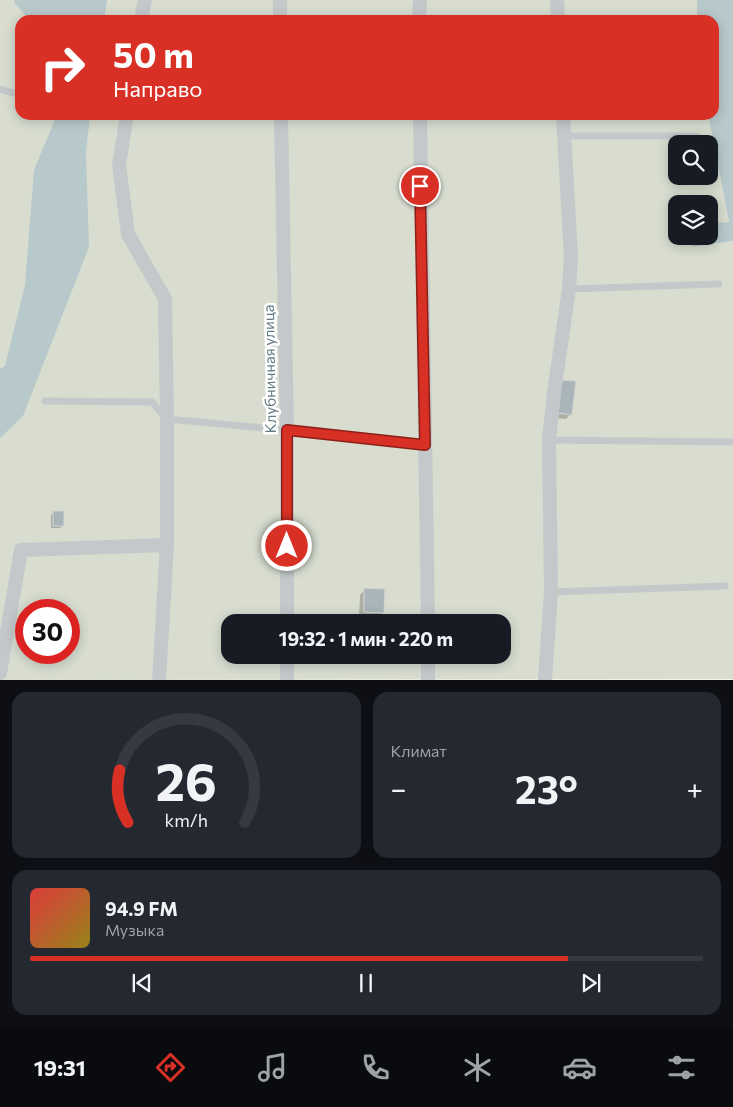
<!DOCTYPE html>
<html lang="ru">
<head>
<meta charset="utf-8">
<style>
	:root { --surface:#171b24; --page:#242831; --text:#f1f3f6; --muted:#9ea1a6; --line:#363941; --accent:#d93025 }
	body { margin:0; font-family:Commissioner,sans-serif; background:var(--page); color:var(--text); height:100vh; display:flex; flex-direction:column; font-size:19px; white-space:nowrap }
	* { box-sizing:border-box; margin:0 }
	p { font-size:16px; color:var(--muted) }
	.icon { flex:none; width:28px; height:28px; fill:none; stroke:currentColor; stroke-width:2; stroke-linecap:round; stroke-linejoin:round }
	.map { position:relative; height:680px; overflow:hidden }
	.drawer { display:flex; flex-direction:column; gap:12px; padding:12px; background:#0d0f14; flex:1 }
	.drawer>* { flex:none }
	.top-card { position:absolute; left:15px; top:15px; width:704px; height:105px; border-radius:15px; box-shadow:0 2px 12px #0003; background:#d93025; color:#fff; overflow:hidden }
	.tools { position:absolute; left:668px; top:135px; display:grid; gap:10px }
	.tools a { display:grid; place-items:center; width:50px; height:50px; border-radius:10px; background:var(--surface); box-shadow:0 2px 12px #0003; font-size:25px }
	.speed { position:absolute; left:15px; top:599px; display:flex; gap:10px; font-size:25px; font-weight:700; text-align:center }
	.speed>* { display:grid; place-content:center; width:65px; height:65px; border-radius:50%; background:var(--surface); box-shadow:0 2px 12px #0003; line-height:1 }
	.speed .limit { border:8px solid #d22; background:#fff; color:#111 }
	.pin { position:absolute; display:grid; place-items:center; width:42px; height:42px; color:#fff; margin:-21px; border:2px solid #fff; border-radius:50%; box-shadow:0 1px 5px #0007 }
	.me { position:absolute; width:55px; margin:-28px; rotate:0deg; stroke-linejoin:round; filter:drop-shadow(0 0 4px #0008) }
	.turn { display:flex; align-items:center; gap:18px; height:105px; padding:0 15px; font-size:22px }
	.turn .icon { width:65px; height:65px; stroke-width:2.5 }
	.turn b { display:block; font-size:35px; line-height:42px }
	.big { font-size:38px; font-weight:700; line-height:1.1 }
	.drawer .card { flex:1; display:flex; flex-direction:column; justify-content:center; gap:8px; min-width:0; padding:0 18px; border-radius:15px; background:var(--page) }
	.drawer .dial { align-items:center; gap:0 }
	.dial svg { height:130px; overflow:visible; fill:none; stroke:var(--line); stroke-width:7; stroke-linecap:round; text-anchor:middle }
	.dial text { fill:var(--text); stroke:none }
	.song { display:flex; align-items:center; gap:15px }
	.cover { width:60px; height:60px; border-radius:8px; background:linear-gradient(135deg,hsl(0 70% 55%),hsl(50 70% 35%)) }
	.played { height:5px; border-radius:2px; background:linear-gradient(90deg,var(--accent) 80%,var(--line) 80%) }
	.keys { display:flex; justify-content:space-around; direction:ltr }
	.heat { display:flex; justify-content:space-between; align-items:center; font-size:28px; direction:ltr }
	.drawer .tiles { flex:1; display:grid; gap:12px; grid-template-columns:1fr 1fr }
	.card:last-child { grid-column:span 2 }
	.trip { position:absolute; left:221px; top:614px; width:290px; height:50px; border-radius:15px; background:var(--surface); box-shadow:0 2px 12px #0003; font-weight:700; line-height:50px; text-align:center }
	.tabs { display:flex; height:80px; justify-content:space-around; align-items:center; background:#090b0e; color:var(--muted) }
	.tabs .icon { width:35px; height:35px }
	.tabs .active { color:var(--accent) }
	.tabs b { font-size:22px; color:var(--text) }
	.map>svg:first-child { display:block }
</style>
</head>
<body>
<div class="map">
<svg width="733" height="680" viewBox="0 0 733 680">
	<rect width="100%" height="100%" fill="#f5f4f0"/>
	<path fill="#d8ddd0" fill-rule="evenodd" d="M0 0H697V20H20V115H708L729 222 709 223V204H676V236H690L693 247 733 241V679L0 680ZM676 144H709V176H676ZM26 610H69V652H26ZM230 622H502V655H230Z"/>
	<path fill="#b8c9cb" d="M15 0H107L104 20H29L14 2Z
		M697 0H733V241L693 247 690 236H709V223L729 222 708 115H714V20H697Z
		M57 115H90L86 153 89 247 23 416 0 438V369L5 366 25 285 34 170Z"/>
	<path fill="#0003" d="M575 383 571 414 566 419 554 418Z
		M53 512 63 526 60 528H51V515Z
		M365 589 383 612 378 617H359L360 595Z"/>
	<path fill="#a9b5b8" stroke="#d6d5d3" d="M562 380 576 381 572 415 558 413Z
		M53 511H64V526H53Z
		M364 588 385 589 384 613 364 612Z"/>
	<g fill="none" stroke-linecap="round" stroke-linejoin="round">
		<path stroke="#c3c9ca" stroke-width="7" d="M0 89 20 95
			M564 136H697
			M569 289 719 284
			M45 401 152 402 167 419 287 430 425 445
			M549 440 733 442
			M551 592 725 586"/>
		<path stroke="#c3c9ca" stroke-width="14" d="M280 0V20
			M557 0 558 20
			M141 20 145 0
			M419 20 420 0
			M127 115 119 165 128 234 165 299 167 419V545L159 680
			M281 115 287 430V622
			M420 115 428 622
			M287 655V680
			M428 655V680
			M0 673 21 550 167 545
			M545 680 551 592 549 440 554 392 569 289 571 257 563 115"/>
	</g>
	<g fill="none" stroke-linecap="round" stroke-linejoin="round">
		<g stroke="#8d1f18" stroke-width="12">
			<path id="route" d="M287 546V430L425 445 420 186"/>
		</g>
		<use href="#route" stroke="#d93025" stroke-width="9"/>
	</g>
	<g text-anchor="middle" stroke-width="5" stroke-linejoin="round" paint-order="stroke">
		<g font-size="15" fill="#607b84" stroke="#fff">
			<text transform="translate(270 369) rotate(-91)" y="5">Клубничная улица</text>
		</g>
	</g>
</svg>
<div class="tools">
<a><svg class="icon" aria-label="search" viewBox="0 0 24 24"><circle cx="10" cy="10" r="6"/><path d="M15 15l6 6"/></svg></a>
<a><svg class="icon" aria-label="layers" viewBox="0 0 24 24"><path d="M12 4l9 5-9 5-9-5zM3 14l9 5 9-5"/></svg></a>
</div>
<div class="speed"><div class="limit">30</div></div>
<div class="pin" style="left:420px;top:186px;background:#d93025"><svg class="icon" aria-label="arrive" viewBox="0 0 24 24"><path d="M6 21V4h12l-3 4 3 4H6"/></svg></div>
<svg class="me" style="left:287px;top:546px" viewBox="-20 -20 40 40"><circle r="17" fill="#d93025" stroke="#fff" stroke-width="3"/><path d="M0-11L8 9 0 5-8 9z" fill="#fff"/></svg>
<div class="trip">19:32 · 1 мин · 220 m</div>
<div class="top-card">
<div class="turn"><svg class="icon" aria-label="right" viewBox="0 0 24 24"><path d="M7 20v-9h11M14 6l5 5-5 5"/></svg><div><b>50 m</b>Направо</div></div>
</div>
</div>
<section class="drawer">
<div class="tiles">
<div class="card dial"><svg viewBox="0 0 100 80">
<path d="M14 69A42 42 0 1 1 86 69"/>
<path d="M14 69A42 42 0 0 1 9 37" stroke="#d93025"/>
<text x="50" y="56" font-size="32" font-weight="700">26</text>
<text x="50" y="72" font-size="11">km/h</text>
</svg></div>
<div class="card"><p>Климат</p>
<div class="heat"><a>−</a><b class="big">23°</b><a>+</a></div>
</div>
<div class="card">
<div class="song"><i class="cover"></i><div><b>94.9 FM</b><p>Музыка</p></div></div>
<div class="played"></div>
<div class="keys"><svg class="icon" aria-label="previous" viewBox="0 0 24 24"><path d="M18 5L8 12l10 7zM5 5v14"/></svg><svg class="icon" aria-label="pause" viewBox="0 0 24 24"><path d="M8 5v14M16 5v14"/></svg><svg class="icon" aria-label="next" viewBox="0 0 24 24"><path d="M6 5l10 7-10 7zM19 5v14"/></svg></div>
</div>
</div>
</section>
<nav class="tabs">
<b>19:31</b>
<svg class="icon active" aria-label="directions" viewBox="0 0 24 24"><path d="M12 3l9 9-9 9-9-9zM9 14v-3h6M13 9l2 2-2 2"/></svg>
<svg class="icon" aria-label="music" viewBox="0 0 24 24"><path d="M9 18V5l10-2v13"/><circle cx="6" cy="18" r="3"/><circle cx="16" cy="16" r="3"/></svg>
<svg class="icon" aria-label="phone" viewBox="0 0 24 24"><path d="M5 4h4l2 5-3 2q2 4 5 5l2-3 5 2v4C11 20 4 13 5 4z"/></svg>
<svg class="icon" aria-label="climate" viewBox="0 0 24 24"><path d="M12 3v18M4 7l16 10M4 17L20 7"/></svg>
<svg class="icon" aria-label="car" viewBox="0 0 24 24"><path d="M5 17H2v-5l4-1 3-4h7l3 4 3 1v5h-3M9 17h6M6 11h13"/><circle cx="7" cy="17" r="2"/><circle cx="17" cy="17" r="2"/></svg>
<svg class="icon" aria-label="filters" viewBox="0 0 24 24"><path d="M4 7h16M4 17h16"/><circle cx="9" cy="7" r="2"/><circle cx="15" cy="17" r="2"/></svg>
</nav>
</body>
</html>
